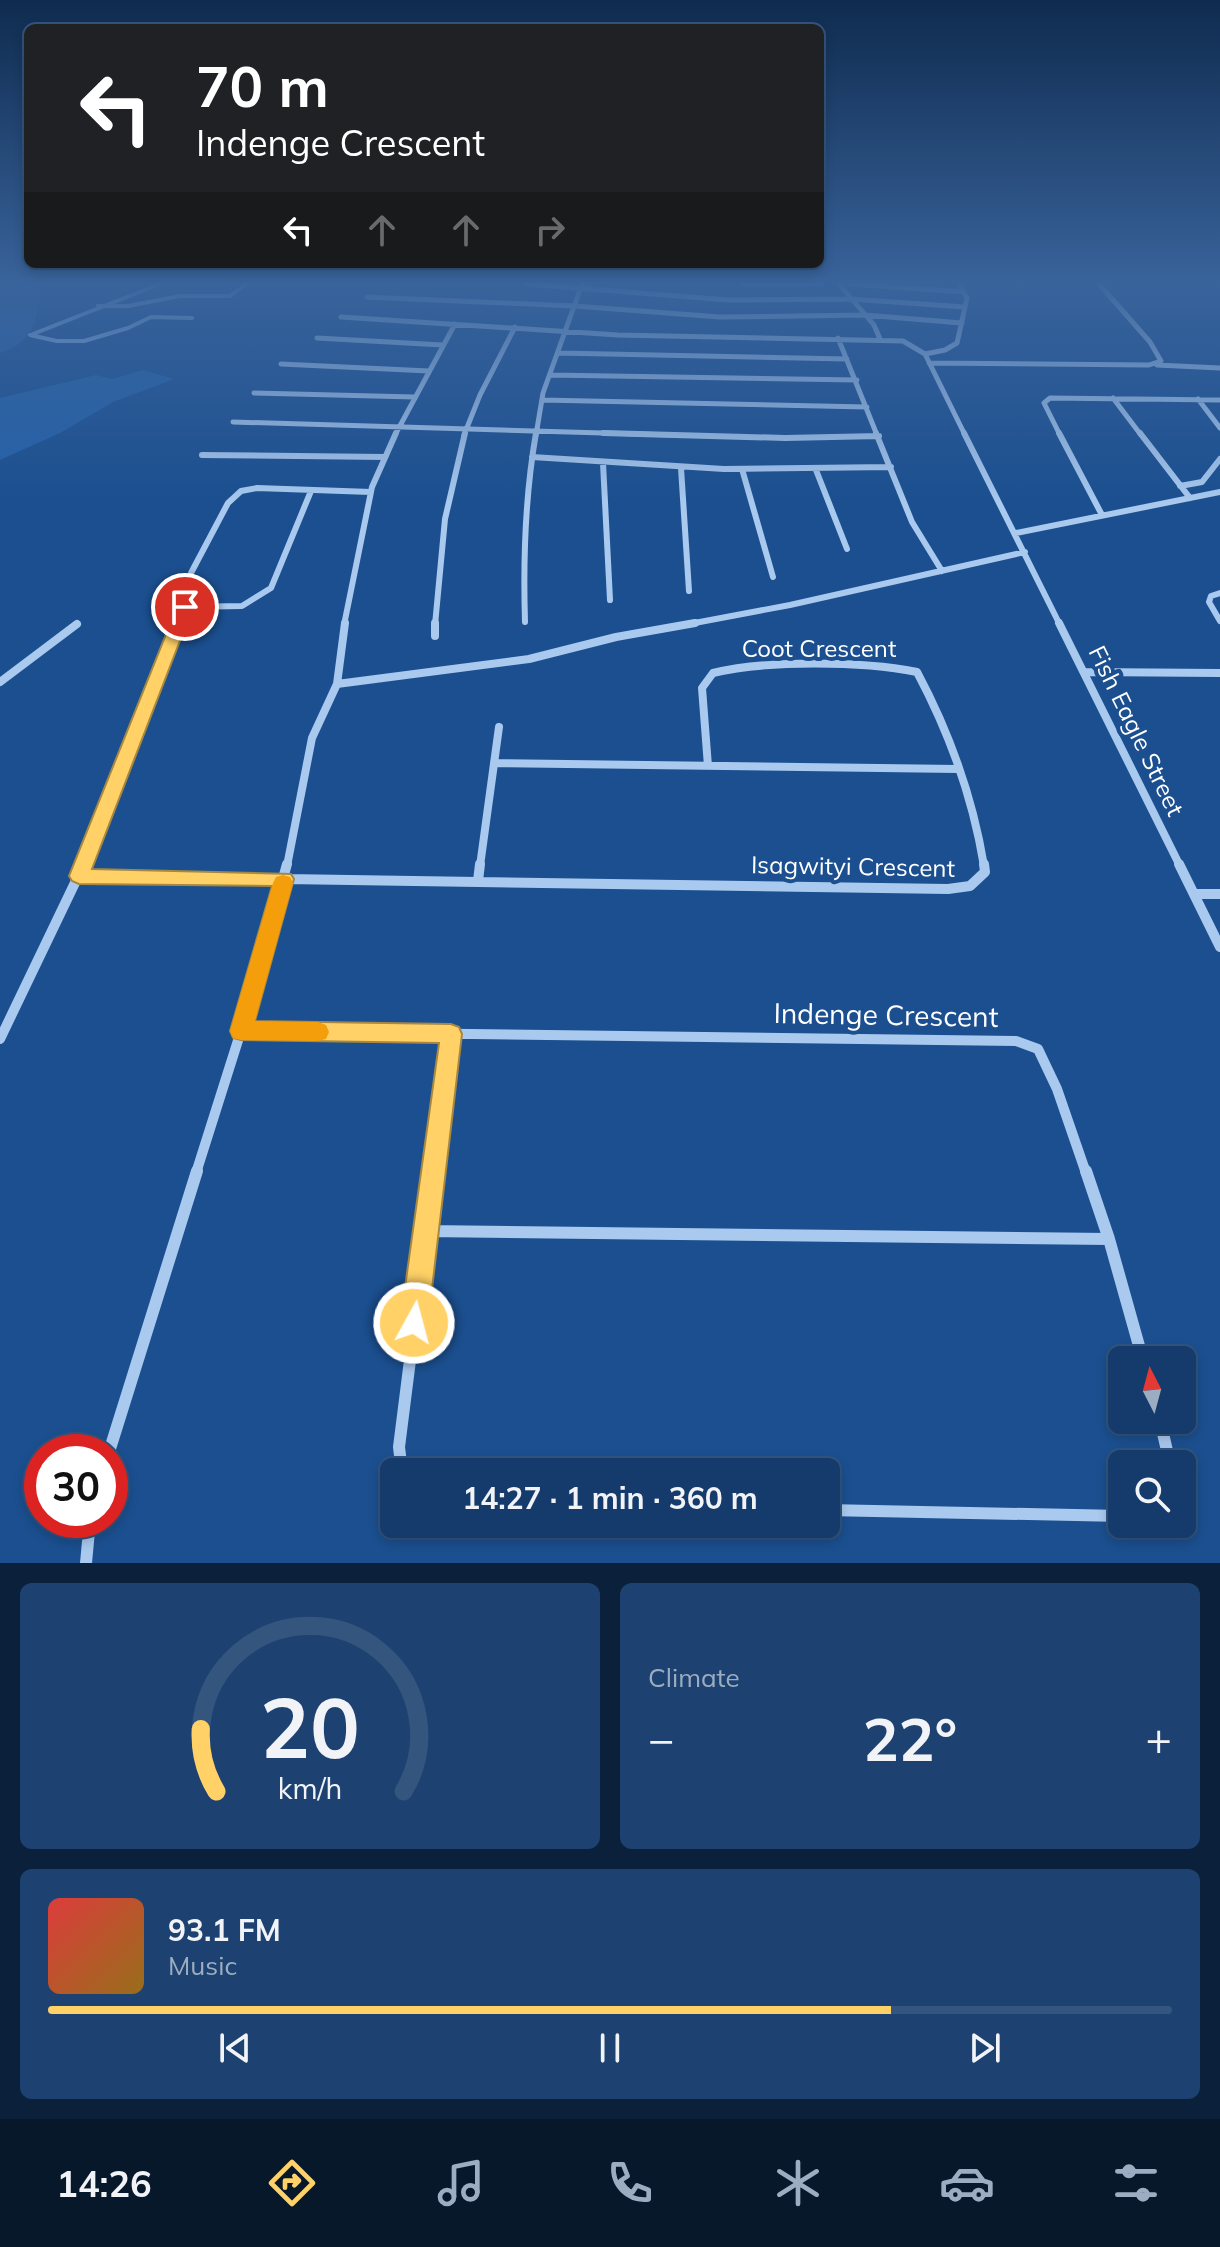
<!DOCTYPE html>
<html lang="en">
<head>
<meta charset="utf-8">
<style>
	:root { --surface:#143b6b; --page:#1d4271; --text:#f1f3f6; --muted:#9dadc1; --line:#33557e; --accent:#ffd166 }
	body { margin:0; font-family:Mulish,sans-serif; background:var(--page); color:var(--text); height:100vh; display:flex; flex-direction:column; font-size:30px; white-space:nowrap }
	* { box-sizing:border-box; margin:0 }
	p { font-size:26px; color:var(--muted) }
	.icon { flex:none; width:44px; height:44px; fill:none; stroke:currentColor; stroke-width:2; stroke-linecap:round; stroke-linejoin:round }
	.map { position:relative; height:1563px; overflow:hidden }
	.panel { display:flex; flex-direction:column; gap:20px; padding:20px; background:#0b203b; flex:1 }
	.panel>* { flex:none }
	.hud { position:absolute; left:24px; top:24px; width:800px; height:244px; border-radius:12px; box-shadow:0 4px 12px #0003,0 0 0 2px var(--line); background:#202124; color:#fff; overflow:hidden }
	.needle { width:52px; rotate:354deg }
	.buttons { position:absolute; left:1108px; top:1346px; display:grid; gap:16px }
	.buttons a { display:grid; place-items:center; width:88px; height:88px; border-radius:12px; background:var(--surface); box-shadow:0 4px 12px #0003,0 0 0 2px var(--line); font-size:40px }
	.speed { position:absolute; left:24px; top:1434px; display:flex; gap:16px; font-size:40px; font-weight:700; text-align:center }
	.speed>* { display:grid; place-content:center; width:104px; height:104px; border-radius:50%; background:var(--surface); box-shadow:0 4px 12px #0003,0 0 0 2px var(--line); line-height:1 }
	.speed .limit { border:12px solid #d22; background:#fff; color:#111 }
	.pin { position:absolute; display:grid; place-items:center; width:68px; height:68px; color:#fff; margin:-34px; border:4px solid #fff; border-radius:50%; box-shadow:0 2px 8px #0007 }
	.me { position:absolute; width:88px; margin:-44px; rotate:7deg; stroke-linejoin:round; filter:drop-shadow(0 0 6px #0008) }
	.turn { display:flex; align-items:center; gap:28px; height:168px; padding:0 40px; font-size:36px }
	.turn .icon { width:104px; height:104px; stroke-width:2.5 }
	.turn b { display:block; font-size:56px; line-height:68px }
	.lanes { display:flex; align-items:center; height:76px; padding:0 40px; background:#0003; justify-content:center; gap:40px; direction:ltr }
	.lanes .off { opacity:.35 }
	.big { font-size:60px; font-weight:700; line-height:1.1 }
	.panel .tile { flex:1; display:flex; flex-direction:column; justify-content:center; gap:12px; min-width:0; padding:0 28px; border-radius:12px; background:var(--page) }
	.panel .dial { align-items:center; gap:0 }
	.dial svg { height:208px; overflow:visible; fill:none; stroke:var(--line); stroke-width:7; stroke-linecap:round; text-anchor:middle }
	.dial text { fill:var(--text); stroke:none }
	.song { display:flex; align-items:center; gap:24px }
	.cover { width:96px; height:96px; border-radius:12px; background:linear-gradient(135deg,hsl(0 70% 55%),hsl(40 70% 35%)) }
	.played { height:8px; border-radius:4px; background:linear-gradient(90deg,var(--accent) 75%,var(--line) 75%) }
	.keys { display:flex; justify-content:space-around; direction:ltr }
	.heat { display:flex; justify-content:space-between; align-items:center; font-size:44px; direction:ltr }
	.panel .tiles { flex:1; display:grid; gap:20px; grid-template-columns:1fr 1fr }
	.tile:last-child { grid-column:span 2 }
	.trip { position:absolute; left:380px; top:1458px; width:460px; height:80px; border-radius:12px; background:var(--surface); box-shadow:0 4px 12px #0003,0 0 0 2px var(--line); font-weight:700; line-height:80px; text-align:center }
	.dock { display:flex; height:128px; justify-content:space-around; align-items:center; background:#08182b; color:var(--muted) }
	.dock .icon { width:56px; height:56px }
	.dock .current { color:var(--accent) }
	.dock b { font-size:36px; color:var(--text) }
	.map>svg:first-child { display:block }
</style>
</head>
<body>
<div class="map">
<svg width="1220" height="1563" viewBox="0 0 1220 1563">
	<rect width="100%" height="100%" fill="#1b4f8f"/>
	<path fill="#2461a8" d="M0 284H44C34 320 38 340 0 353Z
		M143 370 174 379 113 402 60 433 0 460V398L96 375 112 379Z"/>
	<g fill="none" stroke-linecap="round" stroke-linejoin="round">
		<path stroke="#9cc4f0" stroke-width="4" d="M98 306H128L180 296H230L246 284
			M33 334 160 284
			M30 335 57 341H84L128 328 151 317 192 318"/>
		<path stroke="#a9c9ee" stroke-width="5" d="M526 284 729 300 851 299 965 307
			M743 284H821
			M839 284 874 325 880 339
			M851 284 964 292
			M367 297 575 306 720 317 865 315 962 323
			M341 317 618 335 903 341 925 354 965 435
			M317 338 443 345
			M838 338 877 435
			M559 353 847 359
			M925 354 945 350 957 343 967 298 959 284
			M929 363 1149 365 1161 361 1150 342 1099 284
			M281 364 429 371
			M1157 365 1220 368
			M550 375 857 380
			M254 393 415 397
			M1113 398 1141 435
			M1198 399 1220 428
			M542 400 867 407
			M233 422 672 435
			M395 435 455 324
			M464 435 480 395 515 327
			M536 435 543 393 582 284
			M1060 435 1044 403 1050 398 1220 400"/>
		<path stroke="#a9c9ee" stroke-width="6" d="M603 433 785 438 879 436
			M876 433 912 522 942 571
			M964 433 1060 625
			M1059 433 1102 515
			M1140 433 1190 498
			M202 455 385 457
			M532 457 724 469 891 467
			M603 463 610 600
			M681 468 689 591
			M742 469 773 577
			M816 470 847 549
			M1180 486 1202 482 1220 459
			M1016 533 1220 492
			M1220 593 1211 596 1209 602 1220 621
			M185 607 242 606 271 588 311 491
			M525 622C523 558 525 496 536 433
			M178 625 185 607 191 573 228 503 241 491 257 488 371 492
			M344 625 372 487 396 433
			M435 625 445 519 465 433
			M684 625 790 605 1025 552"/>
		<path stroke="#a9c9ee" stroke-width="8" d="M1059 623 1180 866
			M435 636V623
			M1085 672 1220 673
			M0 682 77 624
			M337 684 529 659 616 637 695 623
			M494 763 958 769
			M708 766 702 688 713 673C767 660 862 661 917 672 949 732 973 799 984 866
			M83 866 179 623
			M287 866 312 738 337 684 345 623
			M480 866 499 727"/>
		<path stroke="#a9c9ee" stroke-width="10" d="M1179 864 1220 947
			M79 876 948 889 970 886 985 872 984 864
			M478 881 480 864
			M1194 894H1220
			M241 1031 1016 1041 1038 1049 1057 1089 1086 1173
			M0 1039 84 864
			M196 1173 241 1031 287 864
			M433 1173 451 1034"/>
		<path stroke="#a9c9ee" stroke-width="12" d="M1086 1171 1109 1239 1143 1360
			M426 1231 1109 1239
			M1160 1420 1170 1464
			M109 1452 197 1171
			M402 1472 399 1447 434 1171
			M826 1510 1122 1516
			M86 1563 90 1520"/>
	</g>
	<linearGradient id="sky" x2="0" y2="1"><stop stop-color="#0f2b4f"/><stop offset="0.56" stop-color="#39639b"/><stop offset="1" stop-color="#39639b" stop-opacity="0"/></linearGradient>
	<rect width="1220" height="503" fill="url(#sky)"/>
	<path fill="#ffd166" stroke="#a68842" stroke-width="2" d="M185 602 193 607 92 869 291 874 294 879 255 1021 451 1024 459 1027 462 1034 428 1323 424 1333 414 1337 404 1333 400 1323 439 1043 241 1040 233 1038 230 1031 272 886 79 884 72 881 69 876 177 607Z"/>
	<path fill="#f59e0b" d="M283 875 290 877 293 883 255 1021 318 1022 326 1025 329 1032 326 1039 318 1041 241 1040 233 1038 230 1031 273 883 276 877Z"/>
	<g text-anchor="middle" stroke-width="8" stroke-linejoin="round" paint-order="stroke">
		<g font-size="24" fill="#fff" stroke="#1b4f8f">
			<text x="819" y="657">Coot Crescent</text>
			<text transform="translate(1136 731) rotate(64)" y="8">Fish Eagle Street</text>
			<text transform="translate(853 867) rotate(1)" y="8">Isagwityi Crescent</text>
		</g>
		<g font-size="28" fill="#fff" stroke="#1b4f8f">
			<text transform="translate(886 1015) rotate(1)" y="10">Indenge Crescent</text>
		</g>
	</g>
</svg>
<div class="buttons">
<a><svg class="needle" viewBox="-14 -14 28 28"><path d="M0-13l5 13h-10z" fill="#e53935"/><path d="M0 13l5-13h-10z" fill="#9dadc1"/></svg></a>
<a><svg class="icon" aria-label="search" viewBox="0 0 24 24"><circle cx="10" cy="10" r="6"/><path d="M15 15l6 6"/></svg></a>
</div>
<div class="speed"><div class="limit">30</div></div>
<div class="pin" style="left:185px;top:607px;background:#d93025"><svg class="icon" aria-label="arrive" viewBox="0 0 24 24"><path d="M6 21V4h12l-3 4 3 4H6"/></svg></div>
<svg class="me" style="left:414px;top:1323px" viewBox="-20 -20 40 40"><circle r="17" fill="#ffd166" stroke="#fff" stroke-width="3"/><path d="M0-11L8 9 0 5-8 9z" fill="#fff"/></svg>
<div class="trip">14:27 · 1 min · 360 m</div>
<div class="hud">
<div class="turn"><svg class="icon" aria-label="left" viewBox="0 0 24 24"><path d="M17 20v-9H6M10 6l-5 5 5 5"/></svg><div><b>70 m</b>Indenge Crescent</div></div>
<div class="lanes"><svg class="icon" aria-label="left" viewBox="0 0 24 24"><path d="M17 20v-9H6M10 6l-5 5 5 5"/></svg><svg class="icon off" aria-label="ahead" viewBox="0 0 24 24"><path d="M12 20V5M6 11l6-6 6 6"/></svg><svg class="icon off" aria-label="ahead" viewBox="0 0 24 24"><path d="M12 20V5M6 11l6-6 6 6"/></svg><svg class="icon off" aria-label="right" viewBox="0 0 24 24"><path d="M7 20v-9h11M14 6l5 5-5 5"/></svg></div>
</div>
</div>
<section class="panel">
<div class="tiles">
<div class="tile dial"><svg viewBox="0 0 100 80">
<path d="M14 69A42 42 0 1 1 86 69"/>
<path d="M14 69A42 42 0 0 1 8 45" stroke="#ffd166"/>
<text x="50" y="56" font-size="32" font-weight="700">20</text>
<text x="50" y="72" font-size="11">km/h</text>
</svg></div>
<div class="tile"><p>Climate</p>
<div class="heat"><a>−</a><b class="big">22°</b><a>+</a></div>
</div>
<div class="tile">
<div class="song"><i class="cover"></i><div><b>93.1 FM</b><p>Music</p></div></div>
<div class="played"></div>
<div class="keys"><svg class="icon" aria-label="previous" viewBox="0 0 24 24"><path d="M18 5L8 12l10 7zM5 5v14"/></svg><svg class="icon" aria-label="pause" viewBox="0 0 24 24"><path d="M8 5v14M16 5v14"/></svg><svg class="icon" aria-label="next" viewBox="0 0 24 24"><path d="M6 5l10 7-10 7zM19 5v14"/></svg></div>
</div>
</div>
</section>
<nav class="dock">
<b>14:26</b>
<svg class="icon current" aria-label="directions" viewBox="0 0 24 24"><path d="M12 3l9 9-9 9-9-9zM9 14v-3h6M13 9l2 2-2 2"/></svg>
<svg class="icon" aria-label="music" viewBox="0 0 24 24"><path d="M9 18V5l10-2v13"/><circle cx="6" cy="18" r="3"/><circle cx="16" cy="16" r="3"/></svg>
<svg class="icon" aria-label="phone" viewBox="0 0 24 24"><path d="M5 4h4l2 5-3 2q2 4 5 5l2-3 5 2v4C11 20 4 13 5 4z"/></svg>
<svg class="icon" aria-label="climate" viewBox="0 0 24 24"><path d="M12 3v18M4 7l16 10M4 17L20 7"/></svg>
<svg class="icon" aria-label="car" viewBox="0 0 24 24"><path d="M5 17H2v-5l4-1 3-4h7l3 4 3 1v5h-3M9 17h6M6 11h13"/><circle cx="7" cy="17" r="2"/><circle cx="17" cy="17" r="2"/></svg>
<svg class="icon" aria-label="filters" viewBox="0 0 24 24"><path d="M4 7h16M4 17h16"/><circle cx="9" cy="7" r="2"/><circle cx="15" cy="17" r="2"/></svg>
</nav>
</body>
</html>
